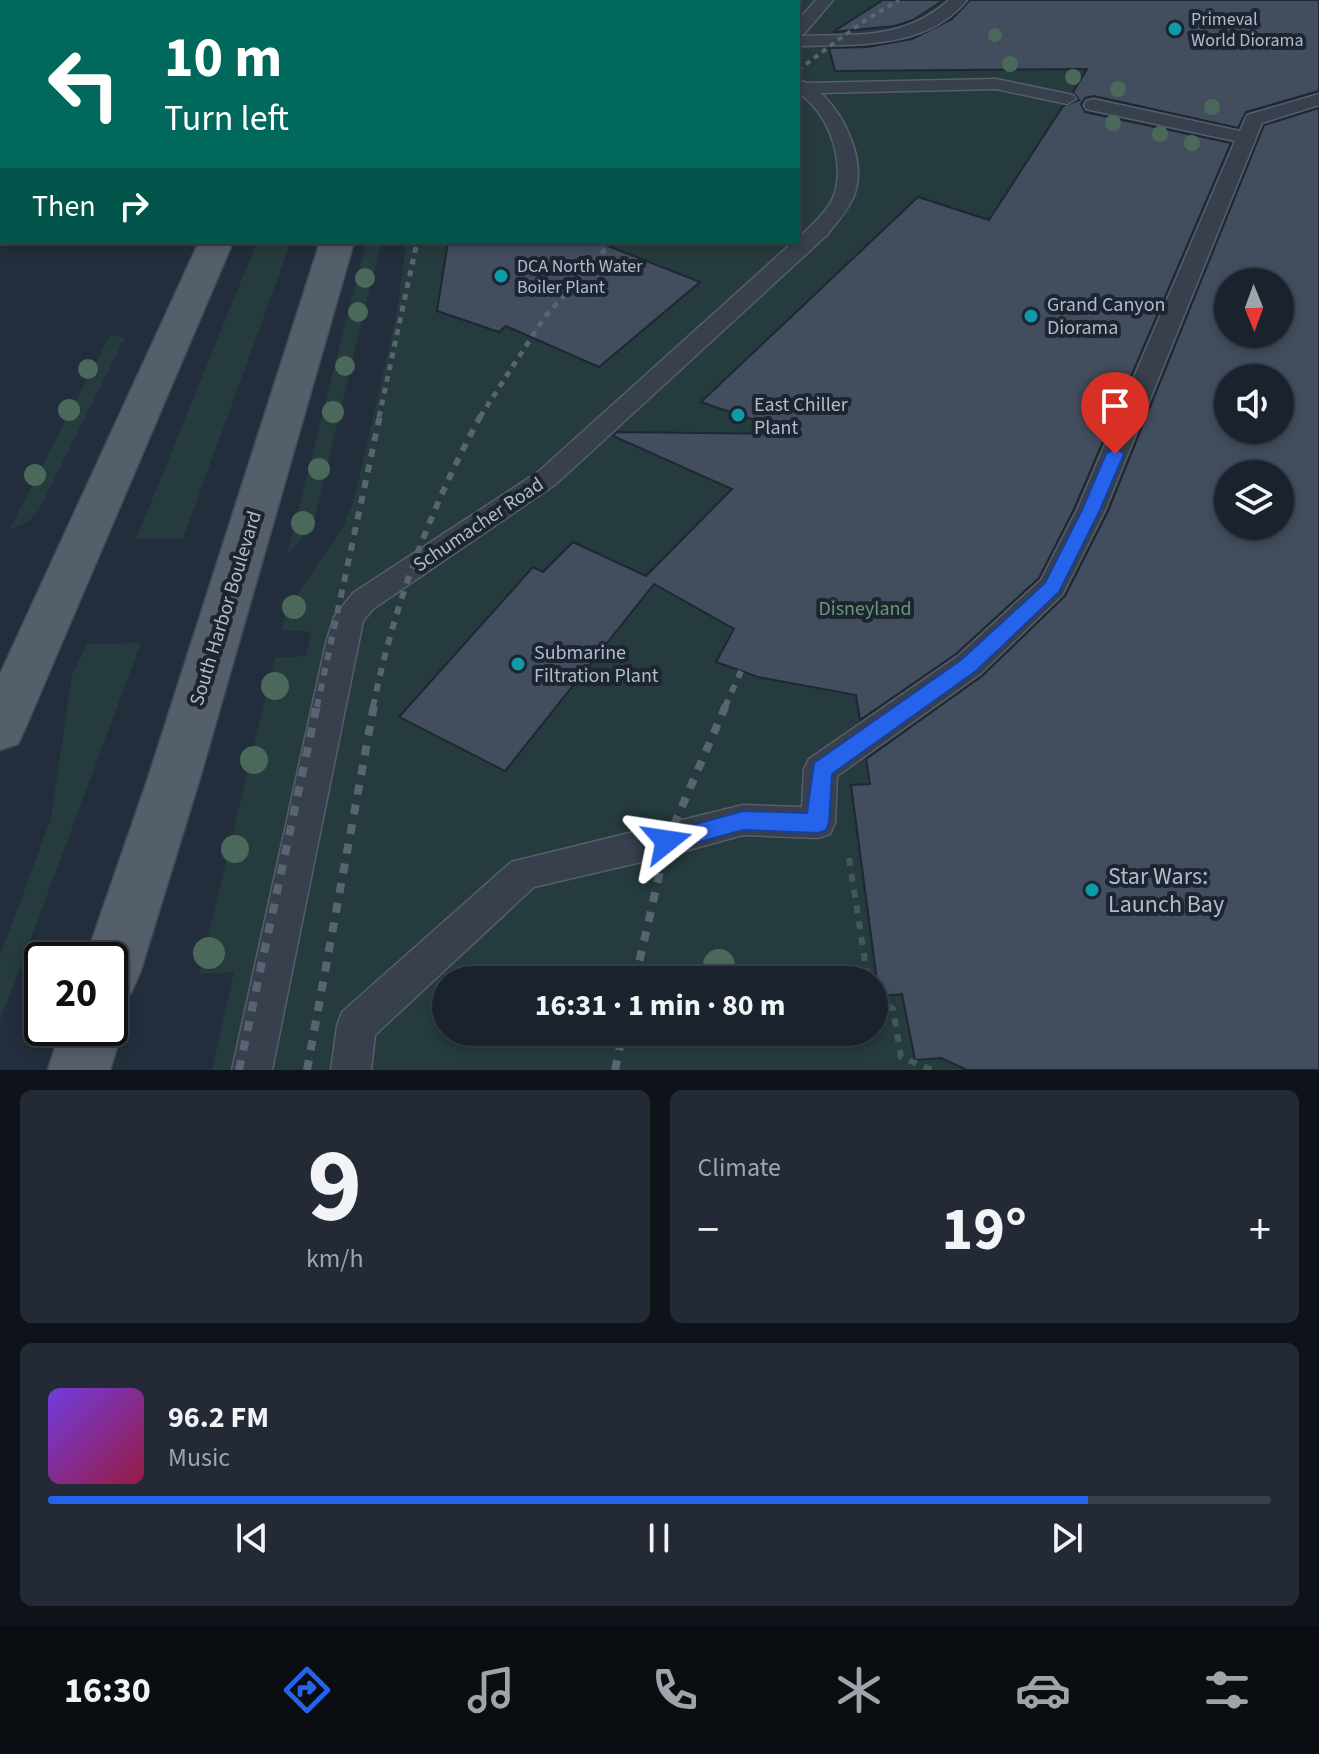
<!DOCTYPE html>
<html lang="en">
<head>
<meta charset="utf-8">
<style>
	:root { --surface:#1a222d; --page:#232a35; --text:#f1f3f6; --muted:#9fa4aa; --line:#383f49; --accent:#2563eb }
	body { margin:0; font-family:"Source Sans 3",sans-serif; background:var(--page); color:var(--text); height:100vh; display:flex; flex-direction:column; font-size:30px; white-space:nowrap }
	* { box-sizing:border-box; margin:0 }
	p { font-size:26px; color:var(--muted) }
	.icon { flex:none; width:44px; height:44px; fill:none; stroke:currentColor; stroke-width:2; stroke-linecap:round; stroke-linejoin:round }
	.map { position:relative; height:1070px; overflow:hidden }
	.panel { display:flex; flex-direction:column; gap:20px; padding:20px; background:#0e1319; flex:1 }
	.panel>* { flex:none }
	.banner { position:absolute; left:0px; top:0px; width:800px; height:244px; box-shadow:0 4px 12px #0003,0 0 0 2px var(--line); background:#00695c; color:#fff; overflow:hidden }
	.needle { width:52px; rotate:179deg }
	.fabs { position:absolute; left:1214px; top:268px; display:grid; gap:16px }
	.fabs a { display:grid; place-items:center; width:80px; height:80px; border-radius:50%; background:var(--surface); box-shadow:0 4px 12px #0003,0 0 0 2px var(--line); font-size:40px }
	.speed { position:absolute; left:24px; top:942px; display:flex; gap:16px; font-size:40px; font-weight:700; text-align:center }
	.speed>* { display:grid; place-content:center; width:104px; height:104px; border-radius:50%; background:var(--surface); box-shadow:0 4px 12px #0003,0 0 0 2px var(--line); line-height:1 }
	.speed .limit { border:4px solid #111; border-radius:12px; background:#fff; color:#111 }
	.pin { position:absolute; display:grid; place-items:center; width:68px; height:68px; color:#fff; margin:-82px -34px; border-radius:50% 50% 50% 0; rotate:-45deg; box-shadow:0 0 8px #0007 }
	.pin .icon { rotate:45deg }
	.me { position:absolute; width:88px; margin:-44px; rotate:75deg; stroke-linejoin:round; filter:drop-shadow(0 0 6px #0008) }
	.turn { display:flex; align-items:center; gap:28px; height:168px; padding:0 32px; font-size:36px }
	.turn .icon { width:104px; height:104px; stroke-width:2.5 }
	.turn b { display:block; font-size:56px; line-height:68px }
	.then { display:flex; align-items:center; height:76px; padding:0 32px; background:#0003; gap:16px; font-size:30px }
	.big { font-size:60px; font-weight:700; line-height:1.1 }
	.panel .tile { flex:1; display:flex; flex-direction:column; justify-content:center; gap:12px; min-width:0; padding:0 28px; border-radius:12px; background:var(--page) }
	.panel .dial { align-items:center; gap:0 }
	.dial b { font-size:104px; line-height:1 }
	.song { display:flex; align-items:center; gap:24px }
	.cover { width:96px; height:96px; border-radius:12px; background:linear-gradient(135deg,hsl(260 70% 55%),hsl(340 70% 35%)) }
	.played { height:8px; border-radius:4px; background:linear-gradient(90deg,var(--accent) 85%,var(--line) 85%) }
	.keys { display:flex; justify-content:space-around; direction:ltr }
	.heat { display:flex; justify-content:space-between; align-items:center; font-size:44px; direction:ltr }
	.panel .tiles { flex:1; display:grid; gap:20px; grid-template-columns:1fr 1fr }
	.tile:last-child { grid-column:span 2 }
	.trip { position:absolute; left:432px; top:966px; width:456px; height:80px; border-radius:40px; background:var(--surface); box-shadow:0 4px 12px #0003,0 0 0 2px var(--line); font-weight:700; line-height:80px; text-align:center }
	.menu { display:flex; height:128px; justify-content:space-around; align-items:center; background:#0a0e12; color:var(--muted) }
	.menu .icon { width:56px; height:56px }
	.menu .current { color:var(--accent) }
	.menu b { font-size:36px; color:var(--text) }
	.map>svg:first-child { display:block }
</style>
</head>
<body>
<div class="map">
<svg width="1319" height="1070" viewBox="0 0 1319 1070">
	<rect width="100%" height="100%" fill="#232e3c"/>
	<path fill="#253b3d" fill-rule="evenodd" d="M658 0H1319V1070H212L234 972 199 974 275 658 306 656 311 632 282 630 285 613 343 527 355 496 397 312 406 242H798V2ZM1228 282H1280V334H1228ZM1228 378H1280V430H1228ZM1228 474H1280V526H1228ZM446 980H874V1032H446Z
		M257 242H291L183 538 136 539Z
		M366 242H381L313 524 287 556Z
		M110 335 125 338 39 510 28 522 9 530Z
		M141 643 0 1021V956L51 818 72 675 87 644Z"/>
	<path fill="#424e5e" stroke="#1e2733" stroke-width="2" fill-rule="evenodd" d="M883 0H944L913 20 895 26 833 32Z
		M970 0H1319V91L1246 112 1238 128 1094 96 1085 98 1081 104 1085 112 1231 143 1074 509 1039 578 956 654 860 720 856 695 758 677 716 662 734 629 654 584 505 771 399 717 533 567 543 572 573 542 646 576 732 489 613 436 617 432 796 434 701 402 918 197 989 220 1063 106 1079 100 1073 92 1087 69 835 71 829 48 867 47 912 39 952 19Z
		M1319 108V1070H967L941 1058 915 1060 902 994 879 996 851 785 870 784 866 759 982 676 1065 596 1108 511 1264 125ZM1228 282H1280V334H1228ZM1228 378H1280V430H1228ZM1228 474H1280V526H1228Z
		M448 242H598L700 282 599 367 506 326 499 332 437 311Z"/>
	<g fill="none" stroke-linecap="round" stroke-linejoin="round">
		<g stroke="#555e6a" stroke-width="3">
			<path id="service" d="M680 0H696V2H680Z
				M816 0H833L804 34 798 35V20Z
				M949 0H967C926 50 856 44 798 46V36C855 34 903 41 949 0Z
				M996 79 1073 95 1076 99 1067 104 996 89 821 93C846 117 868 164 853 198 847 212 836 223 827 235L556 484 373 609 363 621 272 1070H232L326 643 334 617 353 593 538 472 793 242H798V238C810 227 824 215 832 200 848 167 829 111 798 93V80L807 83Z
				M1319 94V105L1262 123 1105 510 1062 595 980 674 837 776 835 823 830 834 818 838 743 835 667 856 534 887 375 1035 371 1070H331L337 1026 342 1012 511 862 743 805 802 807 804 769 809 759 958 656 1041 580 1077 510 1235 141 1086 109 1084 105 1086 101 1093 99 1240 131 1247 115Z
				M0 112H2V124H0Z
				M0 186H2V198H0Z"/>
		</g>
		<g stroke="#404955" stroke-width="3">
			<path id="primary" d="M311 0H337L310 2Z
				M399 0H425V2H399Z
				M199 242H233L25 729 18 744 0 750V674Z
				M320 242H354L200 778 140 973 131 993 110 1001V960H85L148 778Z
				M110 1005 114 1007 123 1028 110 1070H48L61 1028H110Z"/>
		</g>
		<path stroke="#43585a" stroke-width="6" stroke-dasharray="8 8" stroke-linecap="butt" d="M849 858 868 980
			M874 997 893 1009 901 1057 932 1070"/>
		<use href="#service" fill="#37404c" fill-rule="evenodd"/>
		<use href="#primary" fill="#555f6c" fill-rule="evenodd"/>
		<path stroke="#596473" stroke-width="4" stroke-dasharray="5 5" stroke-linecap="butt" d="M798 70 864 21 899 0"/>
		<path stroke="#596473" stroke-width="5" stroke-dasharray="6 6" stroke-linecap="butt" d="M379 417 417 242
			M480 417 544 318 612 242"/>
		<path stroke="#596473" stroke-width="6" stroke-dasharray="8 8" stroke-linecap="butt" d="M317 707 380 415
			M373 707C394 604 431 507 481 415
			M725 707 741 671"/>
		<path stroke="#596473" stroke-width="8" stroke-dasharray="10 10" stroke-linecap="butt" d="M635 980 667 841 726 705
			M239 1070 317 705
			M307 1070 374 705
			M615 1070 623 1032"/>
	</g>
	<g fill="#4a695b">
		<circle cx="995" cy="35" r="7"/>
		<circle cx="1010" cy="64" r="8"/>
		<circle cx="1073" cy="77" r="8"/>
		<circle cx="1118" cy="89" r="8"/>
		<circle cx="1212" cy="107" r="8"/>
		<circle cx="1113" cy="123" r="8"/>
		<circle cx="1160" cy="134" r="8"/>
		<circle cx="1192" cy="143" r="8"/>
		<circle cx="365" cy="278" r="10"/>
		<circle cx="358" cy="312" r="10"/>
		<circle cx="345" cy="366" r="10"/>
		<circle cx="88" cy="369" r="10"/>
		<circle cx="69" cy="410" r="11"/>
		<circle cx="333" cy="412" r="11"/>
		<circle cx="319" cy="469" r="11"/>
		<circle cx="35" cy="475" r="11"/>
		<circle cx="303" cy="523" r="12"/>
		<circle cx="294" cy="607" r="12"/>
		<circle cx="275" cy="686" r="14"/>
		<circle cx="254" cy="760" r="14"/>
		<circle cx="235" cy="849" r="14"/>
		<circle cx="209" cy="953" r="16"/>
		<circle cx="719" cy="965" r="16"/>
	</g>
	<path fill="#2563eb" stroke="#184099" stroke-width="2" d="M1115 448 1124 454 1100 510 1059 592 976 671 832 774 829 823 826 830 818 833 743 830 667 851 659 848 655 841 659 834 743 811 807 813 814 763 961 660 1045 583 1082 510 1106 454Z"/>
	<g fill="#0f9aa8" stroke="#1c2531" stroke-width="3">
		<circle cx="1175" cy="29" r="8"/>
		<circle cx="501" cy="276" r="8"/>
		<circle cx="1031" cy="316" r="8"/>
		<circle cx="738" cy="415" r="8"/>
		<circle cx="518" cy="664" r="8"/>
		<circle cx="1092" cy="890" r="8"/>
	</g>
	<g text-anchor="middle" stroke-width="8" stroke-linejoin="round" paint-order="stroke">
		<g font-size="18" fill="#b2bbc8" stroke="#1c2531" text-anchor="start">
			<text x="1191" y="25">Primeval<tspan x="1191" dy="21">World Diorama</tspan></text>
			<text x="517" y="272">DCA North Water<tspan x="517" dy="21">Boiler Plant</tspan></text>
		</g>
		<g font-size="20" fill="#b2bbc8" stroke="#1c2531" text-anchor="start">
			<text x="1047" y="311">Grand Canyon<tspan x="1047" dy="23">Diorama</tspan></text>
			<text x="754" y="411">East Chiller<tspan x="754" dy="23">Plant</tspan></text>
			<text x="534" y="659">Submarine<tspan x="534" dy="23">Filtration Plant</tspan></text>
		</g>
		<g font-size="20" fill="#b2bbc8" stroke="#1c2531">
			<text transform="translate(478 524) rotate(-34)" y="7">Schumacher Road</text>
			<text transform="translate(225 608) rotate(-73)" y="7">South Harbor Boulevard</text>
		</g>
		<g font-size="20" fill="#699974" stroke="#1c2531">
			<text x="865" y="615">Disneyland</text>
		</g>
		<g font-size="24" fill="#b2bbc8" stroke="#1c2531" text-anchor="start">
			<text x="1108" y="884">Star Wars:<tspan x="1108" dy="28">Launch Bay</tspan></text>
		</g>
	</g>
</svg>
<div class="fabs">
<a><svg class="needle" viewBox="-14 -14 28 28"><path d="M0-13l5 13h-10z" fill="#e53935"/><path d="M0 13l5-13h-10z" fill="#9fa4aa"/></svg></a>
<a><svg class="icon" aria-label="sound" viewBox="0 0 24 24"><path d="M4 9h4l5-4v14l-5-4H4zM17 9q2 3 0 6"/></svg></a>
<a><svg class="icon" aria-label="layers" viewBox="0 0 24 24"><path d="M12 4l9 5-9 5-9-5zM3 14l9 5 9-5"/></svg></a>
</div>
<div class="speed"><div class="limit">20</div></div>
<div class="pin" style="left:1115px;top:454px;background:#d93025"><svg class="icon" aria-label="arrive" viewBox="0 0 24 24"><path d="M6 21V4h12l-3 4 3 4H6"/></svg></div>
<svg class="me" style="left:667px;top:841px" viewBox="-20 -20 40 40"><path d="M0-17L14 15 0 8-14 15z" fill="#2563eb" stroke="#fff" stroke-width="4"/></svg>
<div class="trip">16:31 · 1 min · 80 m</div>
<div class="banner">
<div class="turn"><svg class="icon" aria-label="left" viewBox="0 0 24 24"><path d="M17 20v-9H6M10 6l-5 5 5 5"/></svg><div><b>10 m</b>Turn left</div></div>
<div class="then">Then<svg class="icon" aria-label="right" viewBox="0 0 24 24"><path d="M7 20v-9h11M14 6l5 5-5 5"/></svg></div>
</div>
</div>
<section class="panel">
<div class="tiles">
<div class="tile dial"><b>9</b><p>km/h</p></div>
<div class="tile"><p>Climate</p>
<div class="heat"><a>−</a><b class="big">19°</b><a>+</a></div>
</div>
<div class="tile">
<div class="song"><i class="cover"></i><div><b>96.2 FM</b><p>Music</p></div></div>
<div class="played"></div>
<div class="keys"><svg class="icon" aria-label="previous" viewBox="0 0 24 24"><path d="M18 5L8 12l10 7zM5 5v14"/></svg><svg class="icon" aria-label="pause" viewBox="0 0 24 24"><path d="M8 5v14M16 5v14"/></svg><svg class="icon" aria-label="next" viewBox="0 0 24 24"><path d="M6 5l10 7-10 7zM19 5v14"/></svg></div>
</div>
</div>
</section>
<nav class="menu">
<b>16:30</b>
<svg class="icon current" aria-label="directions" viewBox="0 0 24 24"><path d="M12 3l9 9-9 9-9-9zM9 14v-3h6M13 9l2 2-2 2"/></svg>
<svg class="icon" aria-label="music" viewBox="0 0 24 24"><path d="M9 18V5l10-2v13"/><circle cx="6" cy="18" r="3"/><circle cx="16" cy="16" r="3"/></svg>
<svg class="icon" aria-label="phone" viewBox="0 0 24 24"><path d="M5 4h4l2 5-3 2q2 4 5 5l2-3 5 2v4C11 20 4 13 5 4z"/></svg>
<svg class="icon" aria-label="climate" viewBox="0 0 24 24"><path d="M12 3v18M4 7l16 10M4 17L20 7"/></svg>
<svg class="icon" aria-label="car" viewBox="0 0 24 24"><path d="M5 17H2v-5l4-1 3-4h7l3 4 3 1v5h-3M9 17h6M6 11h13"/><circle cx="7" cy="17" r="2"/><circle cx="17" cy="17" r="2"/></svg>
<svg class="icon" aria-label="filters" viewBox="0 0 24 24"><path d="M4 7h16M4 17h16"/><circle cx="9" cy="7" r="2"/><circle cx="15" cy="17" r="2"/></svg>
</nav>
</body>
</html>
